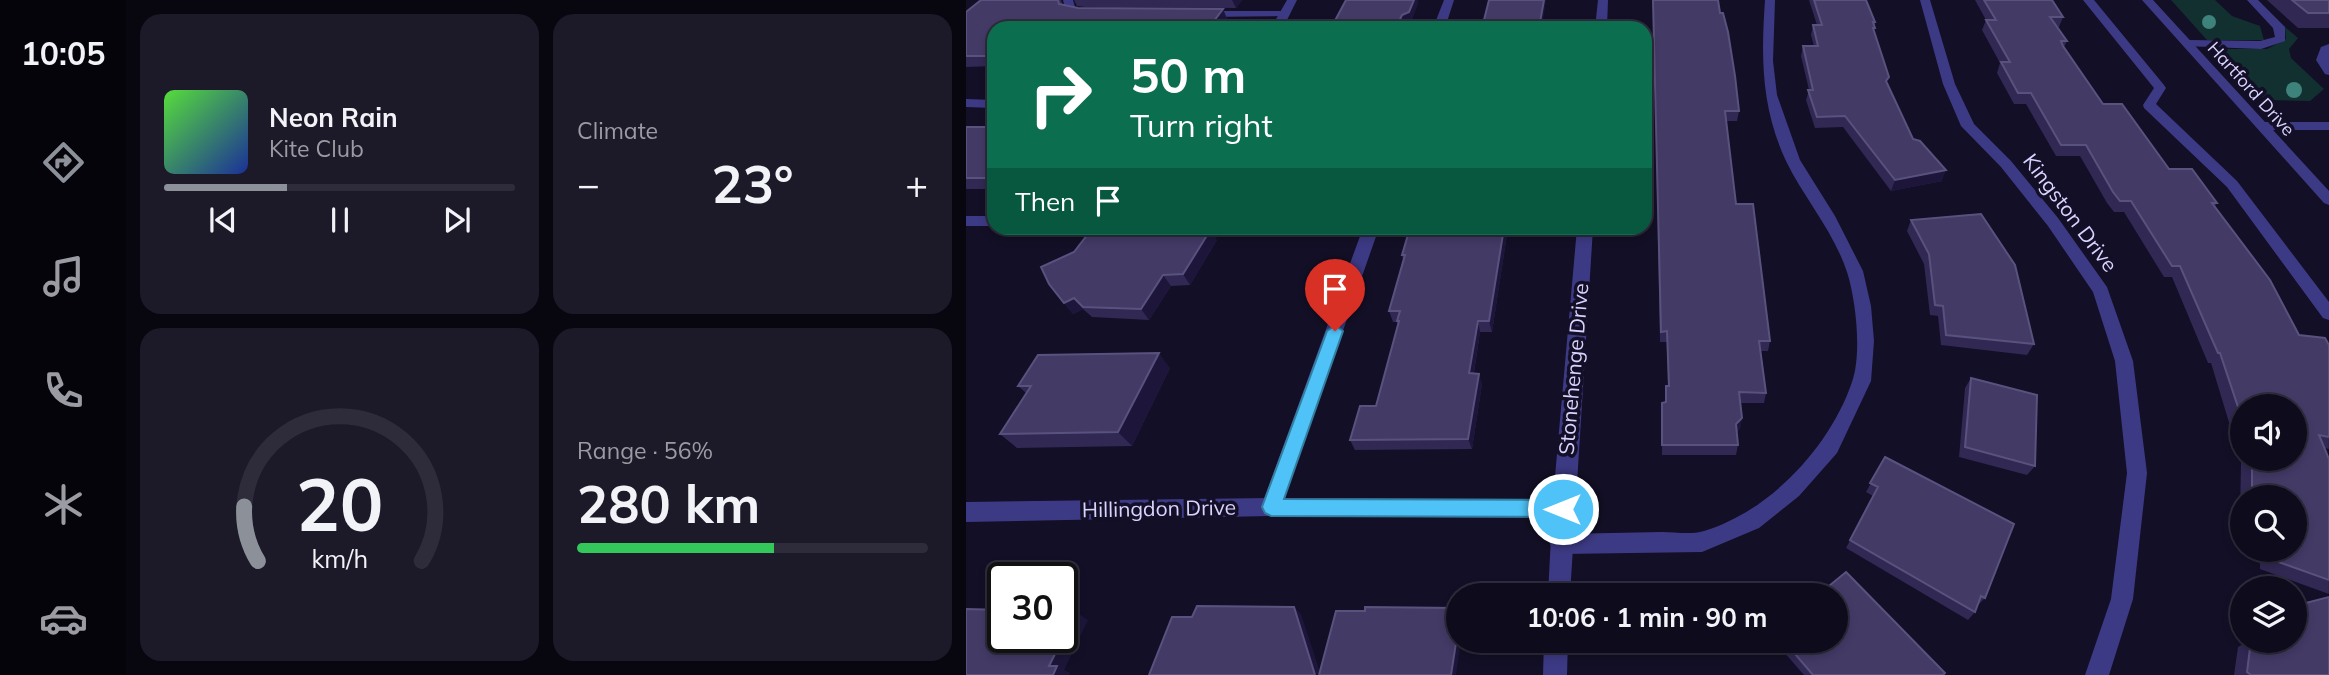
<!DOCTYPE html>
<html lang="en">
<head>
<meta charset="utf-8">
<style>
	:root { --surface:#0e0b1c; --page:#1c1929; --text:#f1f3f6; --muted:#9b9ba3; --line:#2e2b3b; --accent:#8c9099 }
	body { margin:0; font-family:Mulish,sans-serif; background:var(--page); color:var(--text); height:100vh; display:flex; flex-direction:column; font-size:26px; white-space:nowrap }
	* { box-sizing:border-box; margin:0 }
	p { font-size:23px; color:var(--muted) }
	.icon { flex:none; width:38px; height:38px; fill:none; stroke:currentColor; stroke-width:2; stroke-linecap:round; stroke-linejoin:round }
	.map { position:relative; flex:1; overflow:hidden }
	.details { display:flex; flex-direction:column; gap:14px; padding:14px; background:#08060f; width:840px }
	.details>* { flex:none }
	.hud { position:absolute; left:21px; top:21px; width:665px; height:214px; border-radius:21px; box-shadow:0 4px 10px #0003,0 0 0 2px var(--line); background:#0b6e4f; color:#fff; overflow:hidden }
	.buttons { position:absolute; left:1264px; top:394px; display:grid; gap:14px }
	.buttons a { display:grid; place-items:center; width:77px; height:77px; border-radius:50%; background:var(--surface); box-shadow:0 4px 10px #0003,0 0 0 2px var(--line); font-size:35px }
	.speed { position:absolute; left:21px; top:562px; display:flex; gap:14px; font-size:35px; font-weight:700; text-align:center }
	.speed>* { display:grid; place-content:center; width:91px; height:91px; border-radius:50%; background:var(--surface); box-shadow:0 4px 10px #0003,0 0 0 2px var(--line); line-height:1 }
	.speed .limit { border:4px solid #111; border-radius:10px; background:#fff; color:#111 }
	.pin { position:absolute; display:grid; place-items:center; width:60px; height:60px; color:#fff; margin:-72px -30px; border-radius:50% 50% 50% 0; rotate:-45deg; box-shadow:0 0 7px #0007 }
	.pin .icon { rotate:45deg }
	.me { position:absolute; width:77px; margin:-38px; rotate:270deg; stroke-linejoin:round; filter:drop-shadow(0 0 5px #0008) }
	.turn { display:flex; align-items:center; gap:24px; height:147px; padding:0 28px; font-size:32px }
	.turn .icon { width:91px; height:91px; stroke-width:2.5 }
	.turn b { display:block; font-size:49px; line-height:60px }
	.then { display:flex; align-items:center; height:66px; padding:0 28px; background:#0003; gap:14px; font-size:26px }
	.big { font-size:52px; font-weight:700; line-height:1.1 }
	.details .card { flex:1; display:flex; flex-direction:column; justify-content:center; gap:10px; min-width:0; padding:0 24px; border-radius:21px; background:var(--page) }
	.details .dial { align-items:center; gap:0 }
	.dial svg { height:182px; overflow:visible; fill:none; stroke:var(--line); stroke-width:7; stroke-linecap:round; text-anchor:middle }
	.dial text { fill:var(--text); stroke:none }
	.song { display:flex; align-items:center; gap:21px }
	.cover { width:84px; height:84px; border-radius:10px; background:linear-gradient(135deg,hsl(110 70% 55%),hsl(230 70% 35%)) }
	.played { height:7px; border-radius:4px; background:linear-gradient(90deg,var(--accent) 35%,var(--line) 35%) }
	.keys { display:flex; justify-content:space-around; direction:ltr }
	.heat { display:flex; justify-content:space-between; align-items:center; font-size:38px; direction:ltr }
	.charge { height:10px; border-radius:5px; background:linear-gradient(90deg,#34c759 56%,var(--line) 0) }
	.details .tiles { flex:1; display:grid; gap:14px; grid-template-columns:repeat(2,1fr) }
	.trip { position:absolute; left:480px; top:583px; width:402px; height:70px; border-radius:35px; background:var(--surface); box-shadow:0 4px 10px #0003,0 0 0 2px var(--line); font-weight:700; line-height:70px; text-align:center }
	main { display:flex; flex:1; min-height:0 }
	.dock { display:flex; flex-direction:column; width:126px; justify-content:space-around; align-items:center; background:#06040b; color:var(--muted) }
	.dock .icon { width:49px; height:49px }
	.dock .active { color:var(--accent) }
	.dock b { font-size:32px; color:var(--text) }
	.map>svg:first-child { display:block }
</style>
</head>
<body>
<main>
<nav class="dock">
<b>10:05</b>
<svg class="icon active" aria-label="directions" viewBox="0 0 24 24"><path d="M12 3l9 9-9 9-9-9zM9 14v-3h6M13 9l2 2-2 2"/></svg>
<svg class="icon" aria-label="music" viewBox="0 0 24 24"><path d="M9 18V5l10-2v13"/><circle cx="6" cy="18" r="3"/><circle cx="16" cy="16" r="3"/></svg>
<svg class="icon" aria-label="phone" viewBox="0 0 24 24"><path d="M5 4h4l2 5-3 2q2 4 5 5l2-3 5 2v4C11 20 4 13 5 4z"/></svg>
<svg class="icon" aria-label="climate" viewBox="0 0 24 24"><path d="M12 3v18M4 7l16 10M4 17L20 7"/></svg>
<svg class="icon" aria-label="car" viewBox="0 0 24 24"><path d="M5 17H2v-5l4-1 3-4h7l3 4 3 1v5h-3M9 17h6M6 11h13"/><circle cx="7" cy="17" r="2"/><circle cx="17" cy="17" r="2"/></svg>
</nav>
<section class="details">
<div class="tiles">
<div class="card">
<div class="song"><i class="cover"></i><div><b>Neon Rain</b><p>Kite Club</p></div></div>
<div class="played"></div>
<div class="keys"><svg class="icon" aria-label="previous" viewBox="0 0 24 24"><path d="M18 5L8 12l10 7zM5 5v14"/></svg><svg class="icon" aria-label="pause" viewBox="0 0 24 24"><path d="M8 5v14M16 5v14"/></svg><svg class="icon" aria-label="next" viewBox="0 0 24 24"><path d="M6 5l10 7-10 7zM19 5v14"/></svg></div>
</div>
<div class="card"><p>Climate</p>
<div class="heat"><a>−</a><b class="big">23°</b><a>+</a></div>
</div>
<div class="card dial"><svg viewBox="0 0 100 80">
<path d="M14 69A42 42 0 1 1 86 69"/>
<path d="M14 69A42 42 0 0 1 8 45" stroke="#8c9099"/>
<text x="50" y="56" font-size="32" font-weight="700">20</text>
<text x="50" y="72" font-size="11">km/h</text>
</svg></div>
<div class="card"><p>Range · 56%</p><b class="big">280 km</b><div class="charge"></div></div>
</div>
</section>
<div class="map">
<svg width="1363" height="675" viewBox="0 0 1363 675">
	<rect width="100%" height="100%" fill="#130f26"/>
	<path fill="#12302f" d="M1205 0H1249L1266 16 1294 26 1298 40H1241Z
		M1319 27 1332 38 1323 49 1325 58 1358 89 1344 101 1299 100 1253 49H1301L1320 39Z"/>
	<g fill="none" stroke-linecap="round" stroke-linejoin="round">
		<path fill="#3d3a85" fill-rule="evenodd" d="M97 0H107L109 7 130 13 124 16 100 12Z
			M478 0H488L479 28H467Z
			M799 0H809L807 61 811 95 834 160 869 216 897 271 905 306 908 341 905 381 871 453 833 496 793 528 736 552 595 554 587 551 584 544 587 537 595 534C629 533 662 533 696 532 709 532 725 535 738 531 804 511 864 447 886 382 896 354 890 300 881 272 868 232 838 198 820 161 795 107 795 58 799 0Z
			M1117 0H1128L1198 85 1200 88 1190 104 1271 181 1363 302V320L1357 318 1261 187 1178 108 1177 105 1188 88Z
			M1281 0H1292L1319 27V41L1295 49 1218 46 1216 44 1222 40 1294 41 1309 37 1307 28Z
			M318 11 324 14 322 16 236 17 230 14 236 11Z
			M1363 44V75L1359 74 1350 60 1355 47Z
			M0 216H28V226H0Z
			M397 228H413L315 507 312 514 305 516 298 514 295 507Z"/>
		<path fill="#3d3a85" fill-rule="evenodd" d="M321 0H331L317 28H305Z
			M632 0H642L641 28H629Z
			M954 0H964L989 84 1008 124 1045 161 1092 218 1141 287 1167 361 1181 473 1167 599 1143 675H1119L1145 599 1161 473 1149 361 1127 292 1082 226 1035 167 995 126 977 84Z
			M0 99 28 100V108L0 107Z
			M611 228H627L604 595H582L586 518 305 516 0 522V502L305 498 587 499Z
			M578 640H602L601 675H577Z"/>
		<path fill="#3d3a85" fill-rule="evenodd" d="M1176 0H1187L1299 122H1363V130H1307L1363 191V205L1358 203Z"/>
	</g>
	<g fill="#3d827b">
		<circle cx="1243" cy="22" r="7"/>
		<circle cx="1328" cy="90" r="8"/>
	</g>
	<path fill="#312854" fill-rule="evenodd" d="M15 0H95L97 5 112 8 257 9 261 19 260 21 28 28V66L0 67V12Z
		M108 0H276L270 8 119 7 111 6Z
		M687 0 754 13 773 111 771 121H760L770 204 804 341 802 351H795L800 393 798 403H774L776 418 774 428 771 432 772 445 770 455H696V403L700 402 702 386 701 342H694Z
		M843 0H900L909 22 908 32 921 83 947 139 976 181 925 191 877 127 849 128 840 100 843 90 835 56 837 46H848L845 35 847 25H851Z
		M1009 0H1086L1097 17 1093 27H1091L1101 41 1098 47 1137 104 1203 169 1251 203 1249 206 1333 335 1363 345V449L1359 448 1363 459V594L1294 569V563L1281 558V550H1328V497H1276V517L1274 516 1275 462 1245 363H1242L1206 277H1198L1158 212H1148L1141 203 1114 156H1090L1060 104H1048L1031 73 1034 63 1016 30 1020 20ZM1276 406 1328 458H1276Z
		M1301 0H1363V28H1332Z
		M0 127H28V189H0Z
		M945 220 1068 344 1061 355 975 345 972 316 964 315 958 264 941 231Z
		M542 228 526 332H514L508 373 516 384 506 449 389 450 384 440 410 406 432 325 431 322H427L423 311 437 260 436 255Z
		M251 240 224 285 205 286 183 320 126 317 117 309 107 314 98 303Z
		M204 368 166 446 51 448 34 434 60 393 52 386Z
		M1005 378 1069 466 1061 475 993 457 999 388Z
		M919 457 1019 598 1011 606 1009 612 1002 620 880 548 907 496 900 492Z
		M811 640H870L977 675H838L810 643Z
		M1279 640H1328L1363 675H1268L1272 647 1279 643Z"/>
	<path fill="#1d163a" d="M266 0H276L270 8Z
		M448 0H452V4L445 23 438 26 437 28H430L436 15Z
		M578 0H580L576 28H573Z
		M257 9 261 19 255 28 248 21Z
		M264 21 268 28H259Z
		M980 170 976 181 925 191 929 180Z
		M538 228H542L526 332 523 321Z
		M245 229 251 240 224 285 217 274Z
		M197 275 205 286 183 320 175 309Z
		M108 298 117 309 107 314 98 303Z
		M512 321 514 332 506 384 503 373Z
		M193 353 204 368 166 446 152 432Z
		M513 374 516 384 506 449 502 439Z
		M776 418 774 428 768 434 770 424Z
		M328 607 335 614 355 675H349Z
		M110 612 122 620 98 670 104 673 103 675H87L83 666Z
		M492 630V640H495L490 675H485Z"/>
	<path fill="#433a66" stroke="#5a527e" stroke-width="2" d="M15 0H92L93 4 112 8 257 9 248 21H264L259 28H28V56H0V12Z
		M380 0H448L443 12 436 15 430 28H365Z
		M523 0H578L573 28H516Z
		M687 0H752L754 13H757L762 32 769 76 773 111H759L770 204H787L804 341H793L800 393 773 392 776 418 770 424 772 445H696V403L700 402V386H703L701 331 695 332Z
		M848 0H900L909 22H907L909 28H907L923 77 920 81 947 139 954 141 980 170 929 180 879 116 851 117 842 90H847L837 46H852L847 25H856Z
		M1018 0H1086L1097 17H1084L1101 41H1095L1097 46 1137 104H1156L1203 169H1226L1251 203H1246L1304 280 1333 335 1359 338 1363 345V437L1353 435 1363 459V580L1307 560V554L1293 550H1328V497H1286V458H1328V406H1276V419L1254 353H1252L1214 266H1206L1165 201H1154L1147 192 1120 145H1095L1065 93H1052L1035 62H1044L1020 20H1030Z
		M1326 0H1363V13H1342Z
		M0 127H28V178H0Z
		M1015 214 1049 265 1068 344 980 335 977 306 969 305 963 254 945 220Z
		M444 228H538L523 321H512L503 373 513 374 502 439 384 440 394 406H410L433 321H431L434 311H423L439 255H436Z
		M245 229 217 274 197 275 175 309 117 307 108 298 98 303 83 284 75 267 108 252 125 230Z
		M193 353 152 432 34 434 65 386H52L72 355Z
		M1005 378 1071 395 1069 466 999 447Z
		M919 457 1048 524 1019 598 1015 596 1009 612 884 540 912 487 904 483Z
		M880 572 979 673 977 675H847L817 640H870V595H852Z
		M1363 597V675H1285L1281 672 1285 640 1292 643V640H1328V606Z
		M231 606 328 607 349 675H183L206 617H226Z
		M399 607 492 608V630L485 675H353L370 611H399Z
		M0 609 37 610V637H96V611L110 612 83 666H91L87 675H0Z"/>
	<path fill="#4fc3f7" stroke="#337fa1" stroke-width="2" d="M369 325 377 331 318 499 597 500 603 503 606 509 603 515 597 517 305 516 299 513 296 507 361 331Z"/>
	<g text-anchor="middle" stroke-width="7" stroke-linejoin="round" paint-order="stroke">
		<g font-size="18" fill="#d9d4ff" stroke="#130f26">
			<text transform="translate(1285 89) rotate(48)" y="6">Hartford Drive</text>
		</g>
		<g font-size="21" fill="#d9d4ff" stroke="#130f26">
			<text transform="translate(1104 213) rotate(53)" y="7">Kingston Drive</text>
			<text transform="translate(608 369) rotate(-85)" y="7">Stonehenge Drive</text>
			<text transform="translate(193 509) rotate(-1)" y="7">Hillingdon Drive</text>
		</g>
	</g>
</svg>
<div class="buttons">
<a><svg class="icon" aria-label="sound" viewBox="0 0 24 24"><path d="M4 9h4l5-4v14l-5-4H4zM17 9q2 3 0 6"/></svg></a>
<a><svg class="icon" aria-label="search" viewBox="0 0 24 24"><circle cx="10" cy="10" r="6"/><path d="M15 15l6 6"/></svg></a>
<a><svg class="icon" aria-label="layers" viewBox="0 0 24 24"><path d="M12 4l9 5-9 5-9-5zM3 14l9 5 9-5"/></svg></a>
</div>
<div class="speed"><div class="limit">30</div></div>
<div class="pin" style="left:369px;top:331px;background:#d93025"><svg class="icon" aria-label="arrive" viewBox="0 0 24 24"><path d="M6 21V4h12l-3 4 3 4H6"/></svg></div>
<svg class="me" style="left:597px;top:509px" viewBox="-20 -20 40 40"><circle r="17" fill="#4fc3f7" stroke="#fff" stroke-width="3"/><path d="M0-11L8 9 0 5-8 9z" fill="#fff"/></svg>
<div class="trip">10:06 · 1 min · 90 m</div>
<div class="hud">
<div class="turn"><svg class="icon" aria-label="right" viewBox="0 0 24 24"><path d="M7 20v-9h11M14 6l5 5-5 5"/></svg><div><b>50 m</b>Turn right</div></div>
<div class="then">Then<svg class="icon" aria-label="arrive" viewBox="0 0 24 24"><path d="M6 21V4h12l-3 4 3 4H6"/></svg></div>
</div>
</div>
</main>
</body>
</html>
